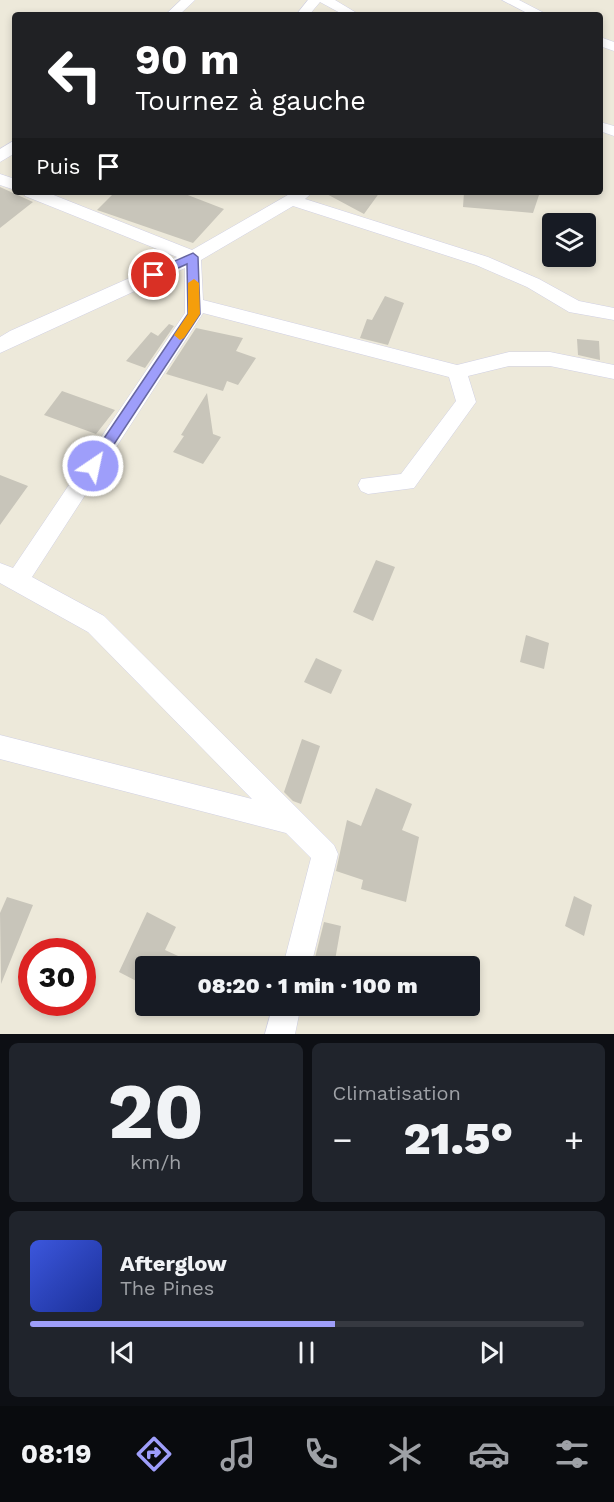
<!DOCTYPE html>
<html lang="fr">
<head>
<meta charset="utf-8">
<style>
	:root { --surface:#171b24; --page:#20242c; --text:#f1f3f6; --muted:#9ea1a6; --line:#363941; --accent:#9e9efa }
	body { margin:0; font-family:"Work Sans",sans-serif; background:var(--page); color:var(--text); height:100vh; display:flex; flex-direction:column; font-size:22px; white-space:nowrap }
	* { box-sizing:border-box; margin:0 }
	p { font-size:20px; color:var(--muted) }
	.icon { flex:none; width:33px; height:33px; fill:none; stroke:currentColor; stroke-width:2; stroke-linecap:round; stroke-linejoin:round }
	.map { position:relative; height:1034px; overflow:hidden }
	.side { display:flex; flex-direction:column; gap:9px; padding:9px; background:#0d0f14; flex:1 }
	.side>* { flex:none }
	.hud { position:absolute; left:12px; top:12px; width:591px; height:183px; border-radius:6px; box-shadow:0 3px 9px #0003; background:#202124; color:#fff; overflow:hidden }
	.fabs { position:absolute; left:542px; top:213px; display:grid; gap:12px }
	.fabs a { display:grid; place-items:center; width:54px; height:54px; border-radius:6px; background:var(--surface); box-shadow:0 3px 9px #0003; font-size:30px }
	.speed { position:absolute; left:18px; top:938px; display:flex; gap:12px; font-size:30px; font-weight:700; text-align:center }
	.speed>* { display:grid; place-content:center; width:78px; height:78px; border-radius:50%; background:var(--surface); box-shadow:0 3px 9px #0003; line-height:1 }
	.speed .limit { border:9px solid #d22; background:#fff; color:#111 }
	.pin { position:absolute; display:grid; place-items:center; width:51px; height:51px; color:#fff; margin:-26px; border:3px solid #fff; border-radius:50%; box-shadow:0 2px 6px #0007 }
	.me { position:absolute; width:66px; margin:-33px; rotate:34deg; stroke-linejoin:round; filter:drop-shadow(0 0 4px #0008) }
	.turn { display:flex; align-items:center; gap:21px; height:126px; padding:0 24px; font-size:27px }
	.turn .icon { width:78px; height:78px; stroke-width:2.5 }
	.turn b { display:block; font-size:42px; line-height:51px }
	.then { display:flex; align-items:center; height:57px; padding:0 24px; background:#0003; gap:12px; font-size:22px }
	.big { font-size:45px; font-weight:800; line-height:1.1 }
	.side .tile { flex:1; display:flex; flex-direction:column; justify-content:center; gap:9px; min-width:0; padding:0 21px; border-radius:9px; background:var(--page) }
	.side .dial { align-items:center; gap:0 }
	.dial b { font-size:78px; line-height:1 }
	.song { display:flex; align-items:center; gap:18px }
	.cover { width:72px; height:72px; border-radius:9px; background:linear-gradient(135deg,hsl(230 70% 55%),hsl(230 70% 35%)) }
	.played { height:6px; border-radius:3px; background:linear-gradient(90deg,var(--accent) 55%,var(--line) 55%) }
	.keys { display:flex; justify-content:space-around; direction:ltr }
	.heat { display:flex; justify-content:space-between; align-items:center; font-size:33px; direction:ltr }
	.side .tiles { flex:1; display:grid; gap:9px; grid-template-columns:1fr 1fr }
	.tile:last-child { grid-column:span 2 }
	.trip { position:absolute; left:135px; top:956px; width:345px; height:60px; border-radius:6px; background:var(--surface); box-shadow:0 3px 9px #0003; font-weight:800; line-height:60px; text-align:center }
	.dock { display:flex; height:96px; justify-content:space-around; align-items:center; background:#090b0e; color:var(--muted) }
	.dock .icon { width:42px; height:42px }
	.dock .active { color:var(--accent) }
	.dock b { font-size:27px; color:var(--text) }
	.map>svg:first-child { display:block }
</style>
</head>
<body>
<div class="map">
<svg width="614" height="1034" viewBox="0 0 614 1034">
	<rect width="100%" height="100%" fill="#ede9da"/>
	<path fill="#c8c5ba" d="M0 187 33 202 0 228Z
		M115 192H180L224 209 193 243 97 210Z
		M323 192H380L364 214Z
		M464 192H540L533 213 463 207Z
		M385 296 404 303 388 345 360 338 367 319 372 320Z
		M169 324 174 326 145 368 126 361 151 332 158 336Z
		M196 328 243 338 236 351 256 358 238 385 227 381 223 391 166 374Z
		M577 339 599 341 600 360 578 355Z
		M62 391 115 410 96 434 44 415Z
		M207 393 213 434 221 437 203 464 173 452 184 436 181 435Z
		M0 475 28 486 0 525Z
		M376 560 395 567 373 621 353 612Z
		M526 635 549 643 544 669 520 662Z
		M316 658 342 670 331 694 304 682Z
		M302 739 320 746 301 804 293 801 284 792Z
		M376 788 412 804 402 830 419 837 406 902 361 889 363 880 336 871 347 820 361 826Z
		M574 896 592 905 584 936 565 926Z
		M7 897 33 905 1 984 0 913Z
		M147 912 176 927 165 950 200 966H146V986L119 972Z
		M324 922 341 926 334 966H313Z"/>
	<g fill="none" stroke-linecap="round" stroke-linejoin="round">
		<g stroke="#d0d0e4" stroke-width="1">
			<path id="minor" d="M181 0H195L179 15H165Z
				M308 0H335L360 15H344L320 2 309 15H296Z
				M502 0H519L548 15H531Z
				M600 37 614 42V51L600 46Z
				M600 122 614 126V136L600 131Z
				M15 140V153L0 162V149Z
				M0 174 15 179V190L0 185Z
				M23 192H46L192 250 293 192H313L305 199 488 257 539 279 579 301 614 308V320L569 312 527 287 476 265 293 206 201 260 203 300 457 365 509 352H550L614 365V379L550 366H509L468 376 476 402 414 488 368 494 361 491 358 485 361 479 401 474 456 401 449 377 203 313 32 577 104 616 334 845 338 854 311 966H283L311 858 286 833 0 759V735L252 799 88 632 0 583V563L13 568 185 313V268L0 353V337L10 331 177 257 25 196Z
				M273 1005H301L295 1034H265Z"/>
		</g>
		<use href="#minor" fill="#fff" fill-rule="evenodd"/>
	</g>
	<path fill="#9e9efa" stroke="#6767a2" stroke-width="1.5" d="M193 253 198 257 200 314 97 470H88L86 466 88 462 188 314 187 264 154 279 148 275 150 272Z"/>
	<path fill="#f59e0b" d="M194 279 199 283 200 314 184 338 180 340 174 335 188 314V283Z"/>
</svg>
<div class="fabs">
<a><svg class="icon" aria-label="layers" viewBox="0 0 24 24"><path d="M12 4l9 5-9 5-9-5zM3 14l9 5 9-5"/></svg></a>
</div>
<div class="speed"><div class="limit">30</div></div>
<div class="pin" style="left:154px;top:275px;background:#d93025"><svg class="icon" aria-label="arrive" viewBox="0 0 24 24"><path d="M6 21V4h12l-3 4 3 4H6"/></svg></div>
<svg class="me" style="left:93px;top:466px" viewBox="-20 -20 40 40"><circle r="17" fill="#9e9efa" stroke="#fff" stroke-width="3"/><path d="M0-11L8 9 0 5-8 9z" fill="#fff"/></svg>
<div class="trip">08:20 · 1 min · 100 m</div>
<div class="hud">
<div class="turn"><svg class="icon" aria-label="left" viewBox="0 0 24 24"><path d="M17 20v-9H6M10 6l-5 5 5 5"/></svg><div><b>90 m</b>Tournez à gauche</div></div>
<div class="then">Puis<svg class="icon" aria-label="arrive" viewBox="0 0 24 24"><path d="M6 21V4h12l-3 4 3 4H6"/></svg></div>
</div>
</div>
<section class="side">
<div class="tiles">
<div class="tile dial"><b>20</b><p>km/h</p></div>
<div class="tile"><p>Climatisation</p>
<div class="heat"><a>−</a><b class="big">21.5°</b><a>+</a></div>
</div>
<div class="tile">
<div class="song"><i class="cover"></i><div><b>Afterglow</b><p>The Pines</p></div></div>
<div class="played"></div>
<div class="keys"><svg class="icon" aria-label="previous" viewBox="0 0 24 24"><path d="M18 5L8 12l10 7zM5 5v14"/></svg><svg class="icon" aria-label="pause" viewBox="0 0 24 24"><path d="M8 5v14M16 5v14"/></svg><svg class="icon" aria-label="next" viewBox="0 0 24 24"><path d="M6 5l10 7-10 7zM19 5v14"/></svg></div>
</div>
</div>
</section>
<nav class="dock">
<b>08:19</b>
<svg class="icon active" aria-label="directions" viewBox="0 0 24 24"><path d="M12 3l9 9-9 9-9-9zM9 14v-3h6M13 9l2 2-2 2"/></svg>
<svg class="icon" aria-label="music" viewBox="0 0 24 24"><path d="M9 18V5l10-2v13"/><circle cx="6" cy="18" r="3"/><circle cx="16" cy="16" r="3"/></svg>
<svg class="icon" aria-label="phone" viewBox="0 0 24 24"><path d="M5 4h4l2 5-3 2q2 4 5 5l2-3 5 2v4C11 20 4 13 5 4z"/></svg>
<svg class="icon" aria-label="climate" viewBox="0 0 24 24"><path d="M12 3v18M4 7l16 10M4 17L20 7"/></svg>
<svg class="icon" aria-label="car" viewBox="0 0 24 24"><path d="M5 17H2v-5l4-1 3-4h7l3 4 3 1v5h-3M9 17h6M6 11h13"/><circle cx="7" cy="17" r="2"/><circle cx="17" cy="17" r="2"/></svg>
<svg class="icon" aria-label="filters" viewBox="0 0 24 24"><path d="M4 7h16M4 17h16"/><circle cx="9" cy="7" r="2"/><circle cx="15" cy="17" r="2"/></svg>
</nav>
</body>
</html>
